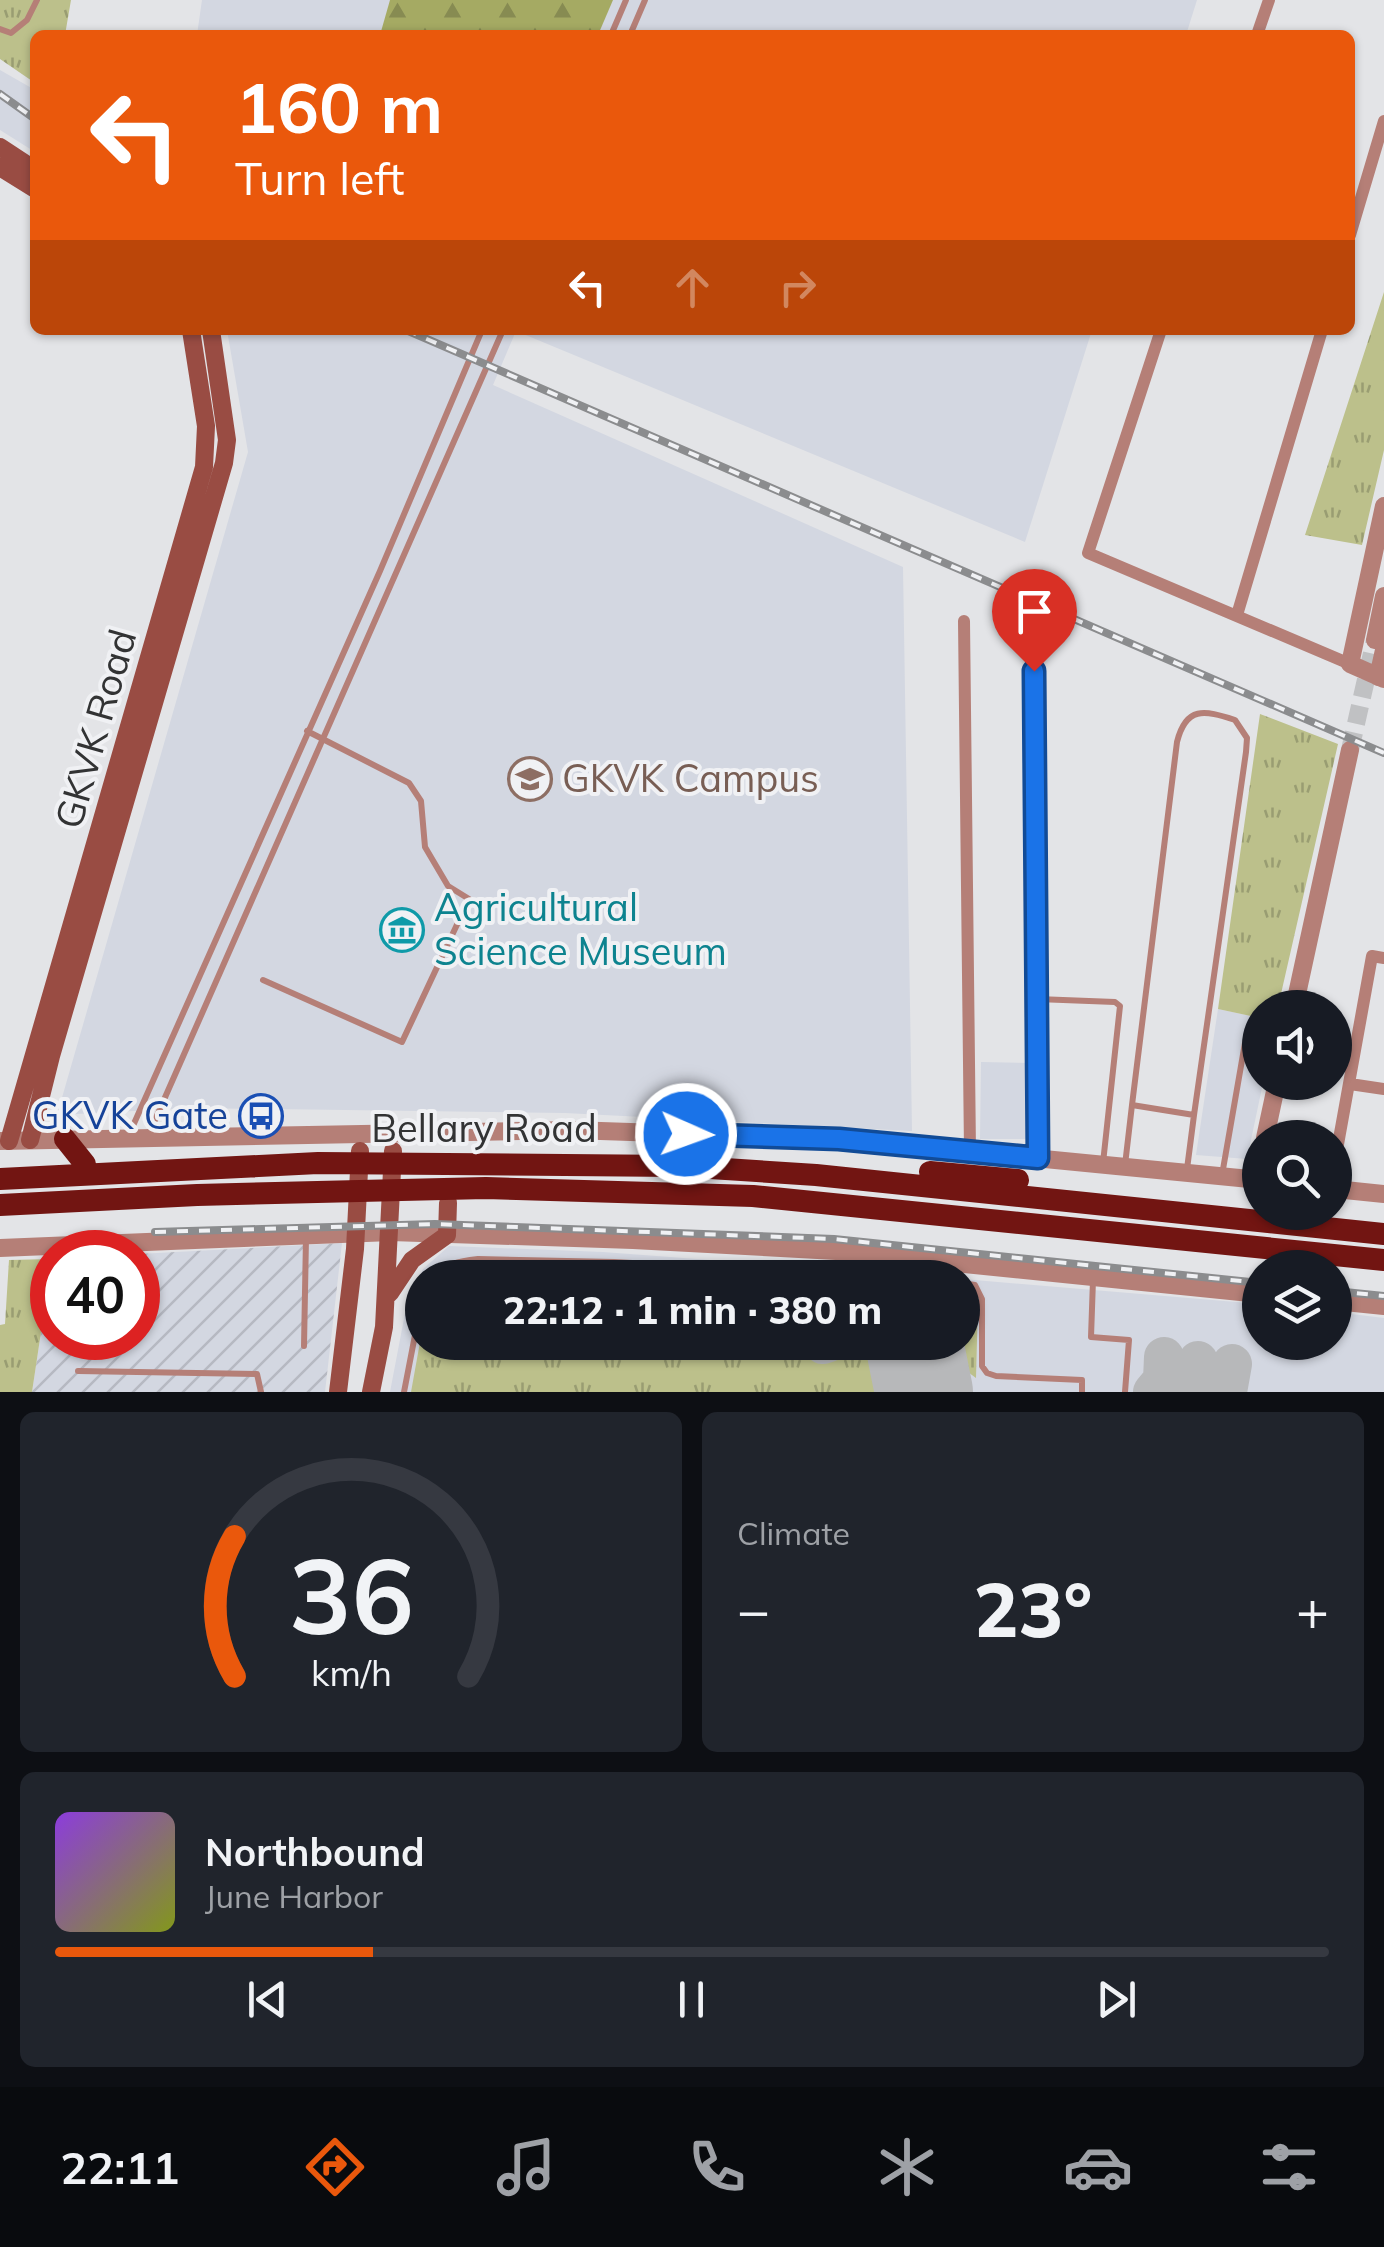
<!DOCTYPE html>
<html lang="en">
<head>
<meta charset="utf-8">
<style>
	:root { --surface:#171b24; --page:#20242c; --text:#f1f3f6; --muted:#9ea1a6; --line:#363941; --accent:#ea580c }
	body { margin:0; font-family:Mulish,sans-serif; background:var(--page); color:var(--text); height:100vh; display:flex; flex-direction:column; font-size:38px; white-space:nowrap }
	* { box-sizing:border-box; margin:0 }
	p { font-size:32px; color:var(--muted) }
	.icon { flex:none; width:55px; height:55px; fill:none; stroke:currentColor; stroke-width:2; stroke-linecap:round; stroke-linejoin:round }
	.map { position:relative; height:1392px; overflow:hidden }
	.drawer { display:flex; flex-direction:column; gap:20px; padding:20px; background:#0d0f14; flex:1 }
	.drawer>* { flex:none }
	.banner { position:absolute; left:30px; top:30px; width:1325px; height:305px; border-radius:15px; box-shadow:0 2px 8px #0004; background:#ea580c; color:#fff; overflow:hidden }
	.fabs { position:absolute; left:1242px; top:990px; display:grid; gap:20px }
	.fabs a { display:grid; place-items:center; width:110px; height:110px; border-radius:50%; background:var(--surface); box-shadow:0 2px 8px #0004; font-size:50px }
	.speed { position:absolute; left:30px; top:1230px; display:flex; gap:20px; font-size:50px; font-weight:700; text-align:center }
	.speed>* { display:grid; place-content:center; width:130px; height:130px; border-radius:50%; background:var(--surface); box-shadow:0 2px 8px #0004; line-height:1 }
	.speed .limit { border:15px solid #d22; background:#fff; color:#111 }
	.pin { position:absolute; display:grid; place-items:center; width:85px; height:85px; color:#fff; margin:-102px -42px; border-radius:50% 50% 50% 0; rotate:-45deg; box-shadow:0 0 10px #0007 }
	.pin .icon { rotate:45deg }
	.me { position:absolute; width:110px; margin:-55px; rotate:92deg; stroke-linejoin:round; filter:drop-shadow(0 0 8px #0008) }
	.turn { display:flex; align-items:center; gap:35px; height:210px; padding:0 40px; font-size:45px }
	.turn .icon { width:130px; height:130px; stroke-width:2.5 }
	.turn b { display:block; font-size:70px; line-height:85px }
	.lanes { display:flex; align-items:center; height:95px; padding:0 40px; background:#0003; justify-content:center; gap:50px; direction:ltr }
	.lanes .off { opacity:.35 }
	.big { font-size:75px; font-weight:800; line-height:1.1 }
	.drawer .widget { flex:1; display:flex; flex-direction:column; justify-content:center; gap:15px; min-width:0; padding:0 35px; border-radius:15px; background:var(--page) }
	.drawer .dial { align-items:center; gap:0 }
	.dial svg { height:260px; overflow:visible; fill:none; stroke:var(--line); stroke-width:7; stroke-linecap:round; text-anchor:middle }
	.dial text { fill:var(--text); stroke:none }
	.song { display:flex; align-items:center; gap:30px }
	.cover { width:120px; height:120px; border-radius:15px; background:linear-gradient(135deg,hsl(270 70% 55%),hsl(70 70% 35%)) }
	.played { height:10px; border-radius:5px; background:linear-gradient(90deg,var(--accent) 25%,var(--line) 25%) }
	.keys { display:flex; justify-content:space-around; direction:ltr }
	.heat { display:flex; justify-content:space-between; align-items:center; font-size:55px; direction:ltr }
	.drawer .tiles { flex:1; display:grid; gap:20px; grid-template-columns:1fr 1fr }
	.widget:last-child { grid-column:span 2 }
	.trip { position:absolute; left:405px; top:1260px; width:575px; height:100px; border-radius:50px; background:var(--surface); box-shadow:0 2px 8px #0004; font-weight:800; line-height:100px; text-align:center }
	.menu { display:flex; height:160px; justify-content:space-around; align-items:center; background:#090b0e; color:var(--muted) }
	.menu .icon { width:70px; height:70px }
	.menu .active { color:var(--accent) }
	.menu b { font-size:45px; color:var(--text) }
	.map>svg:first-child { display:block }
</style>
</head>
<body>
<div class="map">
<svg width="1384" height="1392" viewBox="0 0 1384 1392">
	<defs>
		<pattern id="industrial-furrows" width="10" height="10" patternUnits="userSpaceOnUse" patternTransform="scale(2.5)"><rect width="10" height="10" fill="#d3d7e1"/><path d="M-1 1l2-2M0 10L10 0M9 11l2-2" fill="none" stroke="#b6b9c2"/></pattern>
		<pattern id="grass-tufts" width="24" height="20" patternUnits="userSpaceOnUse" patternTransform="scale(2.5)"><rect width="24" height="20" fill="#bcc08b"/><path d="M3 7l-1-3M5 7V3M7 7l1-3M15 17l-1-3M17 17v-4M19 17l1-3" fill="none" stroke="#999d72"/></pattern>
		<pattern id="forest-firs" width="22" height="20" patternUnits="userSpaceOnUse" patternTransform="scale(2.5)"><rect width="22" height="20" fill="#a5aa63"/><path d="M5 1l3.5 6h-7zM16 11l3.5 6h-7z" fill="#878b52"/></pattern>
	</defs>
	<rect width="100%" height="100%" fill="#e3e4e7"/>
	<path fill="#d3d7e1" d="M202 0H1197L1186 35H197Z
		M0 70 35 90V152L0 130Z
		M227 330H1092L1025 542 516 331 493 385 903 567 912 1131 565 1113 190 1108 57 1115 248 452Z
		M1218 1009 1260 1018V1082L1263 1083 1247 1159 1196 1155Z
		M981 1062 1031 1063V1139H980Z
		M449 1246 603 1252 938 1277 422 1278V1342H962L963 1279 1260 1304V1342H1335V1312L1384 1318V1392H390L406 1308 423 1269Z"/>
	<path fill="url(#industrial-furrows)" d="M342 1243 325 1392H32L52 1259V1338H138V1254Z"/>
	<path fill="url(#grass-tufts)" d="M0 0H71L65 35H35V83L0 59Z
		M1384 292V450L1362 545 1305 535Z
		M1260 714 1338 744 1278 1007 1260 1008V1018L1218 1009Z
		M52 1259 32 1392H0V1325L5 1324 9 1260Z
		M552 1269 832 1277 445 1278C464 1263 526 1270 552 1269Z
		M963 1288 971 1290 978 1302 976 1378 953 1361 941 1343 962 1342Z
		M422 1331V1342L821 1343 826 1361 889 1347 901 1392H411Z"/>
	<path fill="url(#forest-firs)" d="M390 0H613L598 35H380Z"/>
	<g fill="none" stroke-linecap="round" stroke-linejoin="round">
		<path stroke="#b7b8ba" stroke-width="40" d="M914 1342 916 1351
			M823 1344 829 1342
			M1153 1392 1163 1380 1164 1357
			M1193 1392 1198 1361
			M1227 1392 1232 1364"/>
		<path stroke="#b7b8ba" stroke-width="98" d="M914 1342 924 1392"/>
		<path stroke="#c0c1c3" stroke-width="18" stroke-dasharray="18 9" stroke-linecap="butt" d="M1350 750 1375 640"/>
		<path stroke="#b57f77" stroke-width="6" d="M0 29 11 33 27 20 37 0
			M611 35 626 0
			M630 35 645 0
			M1033 671 1037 1155
			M263 980 402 1042 469 899 448 886 425 847 421 801 409 783 307 731
			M1037 999 1115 1002 1120 1006 1103 1163
			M148 1136 503 330
			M128 1137 380 571 482 330
			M1125 1165 1132 1105
			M1187 1169 1194 1115 1246 752 1247 738 1235 720C1204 710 1186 706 1177 742L1132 1105 1194 1115
			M1222 1175 1245 1043
			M434 1278C444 1263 461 1261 478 1259L614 1262 902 1278
			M1093 1280 1091 1337 1129 1340 1125 1392
			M962 1283 975 1285 982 1299V1366L987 1373 996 1376 1082 1380V1392
			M304 1346 306 1238
			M78 1371 257 1374 261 1392
			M404 1392 422 1299"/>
		<path stroke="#b57f77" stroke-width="12" d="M1257 35 1269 0
			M1350 235 1384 121
			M1161 330 1088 553 1350 664
			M1237 615 1322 330
			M964 621 970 1151
			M1350 1084 1384 1089
			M1335 1161 1372 956 1384 958"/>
		<path stroke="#b57f77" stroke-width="18" d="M1384 506 1350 664 1384 679
			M1375 640 1384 596
			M1378 677 1384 650
			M1294 1008 1350 750
			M1265 1138 1277 1082
			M0 1141 571 1130 839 1139 1260 1180
			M1335 1189 1384 1194
			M0 1248 391 1232 633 1240 836 1251 1260 1294
			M1335 1301 1384 1306"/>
		<path stroke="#994c43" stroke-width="18" d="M0 147 35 170
			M0 167 35 189
			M30 1140 51 1056 224 463 227 440 211 330
			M9 1141 204 467 206 426 191 330
			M390 1293 412 1260 447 1235 448 1203
			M338 1392 355 1249 360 1151
			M371 1392 384 1327 393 1151"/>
		<path stroke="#721512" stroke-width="22" d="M65 1139 85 1164
			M930 1172 1018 1180
			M0 1179 318 1163 679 1166 816 1175 1384 1234
			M0 1205 197 1195 486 1188 753 1196 1384 1260"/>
		<g stroke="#8b8c8e" stroke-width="8">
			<path id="rail" d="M0 94 35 119
				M406 330 1384 753
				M155 1232 435 1224 834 1239 1260 1283
				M1335 1291 1384 1296"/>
		</g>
		<use href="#rail" stroke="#f0f1f4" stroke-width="4" stroke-dasharray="11" stroke-linecap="butt"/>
	</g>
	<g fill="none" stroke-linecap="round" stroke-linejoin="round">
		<g stroke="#114b97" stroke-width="25">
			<path id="route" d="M686 1134 839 1139 1038 1158 1034 671"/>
		</g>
		<use href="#route" stroke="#1a73e8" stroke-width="18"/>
	</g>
	<defs>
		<g id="university-ring" transform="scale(2.25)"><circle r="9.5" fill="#f0f1f4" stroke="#8d6e63" stroke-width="1.5"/><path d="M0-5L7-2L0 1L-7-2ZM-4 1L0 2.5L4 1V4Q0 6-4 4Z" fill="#8d6e63"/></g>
		<g id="museum-ring" transform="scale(2.25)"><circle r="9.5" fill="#f0f1f4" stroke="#0f9aa8" stroke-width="1.5"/><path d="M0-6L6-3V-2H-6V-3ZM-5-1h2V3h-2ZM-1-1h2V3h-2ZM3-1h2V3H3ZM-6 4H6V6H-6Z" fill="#0f9aa8"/></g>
		<g id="bus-ring" transform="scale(2.25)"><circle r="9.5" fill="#f0f1f4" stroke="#1a4fb4" stroke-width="1.5"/><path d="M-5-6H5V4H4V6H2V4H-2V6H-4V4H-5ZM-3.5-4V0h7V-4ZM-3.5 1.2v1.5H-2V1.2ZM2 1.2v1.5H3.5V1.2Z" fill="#1a4fb4"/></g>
	</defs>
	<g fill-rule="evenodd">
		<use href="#university-ring" x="530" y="779"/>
		<use href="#museum-ring" x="402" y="930"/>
		<use href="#bus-ring" x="261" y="1116"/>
	</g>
	<g text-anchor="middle" stroke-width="8" stroke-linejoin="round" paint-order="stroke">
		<g font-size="38" fill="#323334" stroke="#f0f1f4">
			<text transform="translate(96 729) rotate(-74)" y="13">GKVK Road</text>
			<text x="484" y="1142">Bellary Road</text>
		</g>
		<g font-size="38" fill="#785e54" stroke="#f0f1f4" text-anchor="start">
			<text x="562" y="792">GKVK Campus</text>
		</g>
		<g font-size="38" fill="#0d838f" stroke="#f0f1f4" text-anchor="start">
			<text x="434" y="921">Agricultural<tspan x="434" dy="44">Science Museum</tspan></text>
		</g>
		<g font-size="38" fill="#164399" stroke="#f0f1f4" text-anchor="end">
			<text x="228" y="1129">GKVK Gate</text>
		</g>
	</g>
</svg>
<div class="fabs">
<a><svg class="icon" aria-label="sound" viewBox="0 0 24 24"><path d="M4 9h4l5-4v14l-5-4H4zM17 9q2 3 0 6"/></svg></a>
<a><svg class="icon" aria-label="search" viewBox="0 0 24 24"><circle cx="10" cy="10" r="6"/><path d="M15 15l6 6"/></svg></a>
<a><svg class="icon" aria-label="layers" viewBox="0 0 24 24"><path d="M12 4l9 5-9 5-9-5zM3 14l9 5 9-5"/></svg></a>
</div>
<div class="speed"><div class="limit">40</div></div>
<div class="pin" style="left:1034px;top:671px;background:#d93025"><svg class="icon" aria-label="arrive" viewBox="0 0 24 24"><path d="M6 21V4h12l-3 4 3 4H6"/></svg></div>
<svg class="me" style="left:686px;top:1134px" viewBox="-20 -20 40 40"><circle r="17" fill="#1a73e8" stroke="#fff" stroke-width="3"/><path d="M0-11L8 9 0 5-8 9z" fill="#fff"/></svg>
<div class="trip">22:12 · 1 min · 380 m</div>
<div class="banner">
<div class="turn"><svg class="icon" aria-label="left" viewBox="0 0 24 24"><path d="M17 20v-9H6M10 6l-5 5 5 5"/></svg><div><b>160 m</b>Turn left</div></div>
<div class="lanes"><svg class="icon" aria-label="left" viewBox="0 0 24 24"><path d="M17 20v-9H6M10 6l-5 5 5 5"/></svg><svg class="icon off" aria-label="ahead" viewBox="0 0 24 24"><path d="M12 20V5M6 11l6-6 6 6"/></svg><svg class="icon off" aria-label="right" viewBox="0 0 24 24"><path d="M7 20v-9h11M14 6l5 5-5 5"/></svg></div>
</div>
</div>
<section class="drawer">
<div class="tiles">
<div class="widget dial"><svg viewBox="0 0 100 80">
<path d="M14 69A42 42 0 1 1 86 69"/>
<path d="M14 69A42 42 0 0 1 14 26" stroke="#ea580c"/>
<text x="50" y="56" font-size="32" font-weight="700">36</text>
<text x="50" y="72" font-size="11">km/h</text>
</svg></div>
<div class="widget"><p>Climate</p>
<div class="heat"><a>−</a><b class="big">23°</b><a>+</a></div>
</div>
<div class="widget">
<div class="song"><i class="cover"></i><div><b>Northbound</b><p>June Harbor</p></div></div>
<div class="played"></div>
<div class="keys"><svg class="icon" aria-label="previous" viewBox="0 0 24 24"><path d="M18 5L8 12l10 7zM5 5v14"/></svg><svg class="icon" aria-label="pause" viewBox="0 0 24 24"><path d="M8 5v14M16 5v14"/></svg><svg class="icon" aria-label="next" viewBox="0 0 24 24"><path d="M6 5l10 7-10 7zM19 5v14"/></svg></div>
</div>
</div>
</section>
<nav class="menu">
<b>22:11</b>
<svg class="icon active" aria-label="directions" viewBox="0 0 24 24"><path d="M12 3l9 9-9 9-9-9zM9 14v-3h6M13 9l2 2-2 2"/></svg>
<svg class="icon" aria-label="music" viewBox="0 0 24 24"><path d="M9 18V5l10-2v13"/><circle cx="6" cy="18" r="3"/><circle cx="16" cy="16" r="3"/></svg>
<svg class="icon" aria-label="phone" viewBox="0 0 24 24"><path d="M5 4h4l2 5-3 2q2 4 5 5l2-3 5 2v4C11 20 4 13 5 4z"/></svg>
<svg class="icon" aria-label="climate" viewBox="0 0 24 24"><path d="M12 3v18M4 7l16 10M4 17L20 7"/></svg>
<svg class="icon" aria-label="car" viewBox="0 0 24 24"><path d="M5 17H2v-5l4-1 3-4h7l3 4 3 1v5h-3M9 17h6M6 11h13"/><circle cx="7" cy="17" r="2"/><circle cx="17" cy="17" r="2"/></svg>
<svg class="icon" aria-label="filters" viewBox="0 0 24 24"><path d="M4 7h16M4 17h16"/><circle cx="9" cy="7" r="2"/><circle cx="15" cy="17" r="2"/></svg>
</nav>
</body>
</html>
